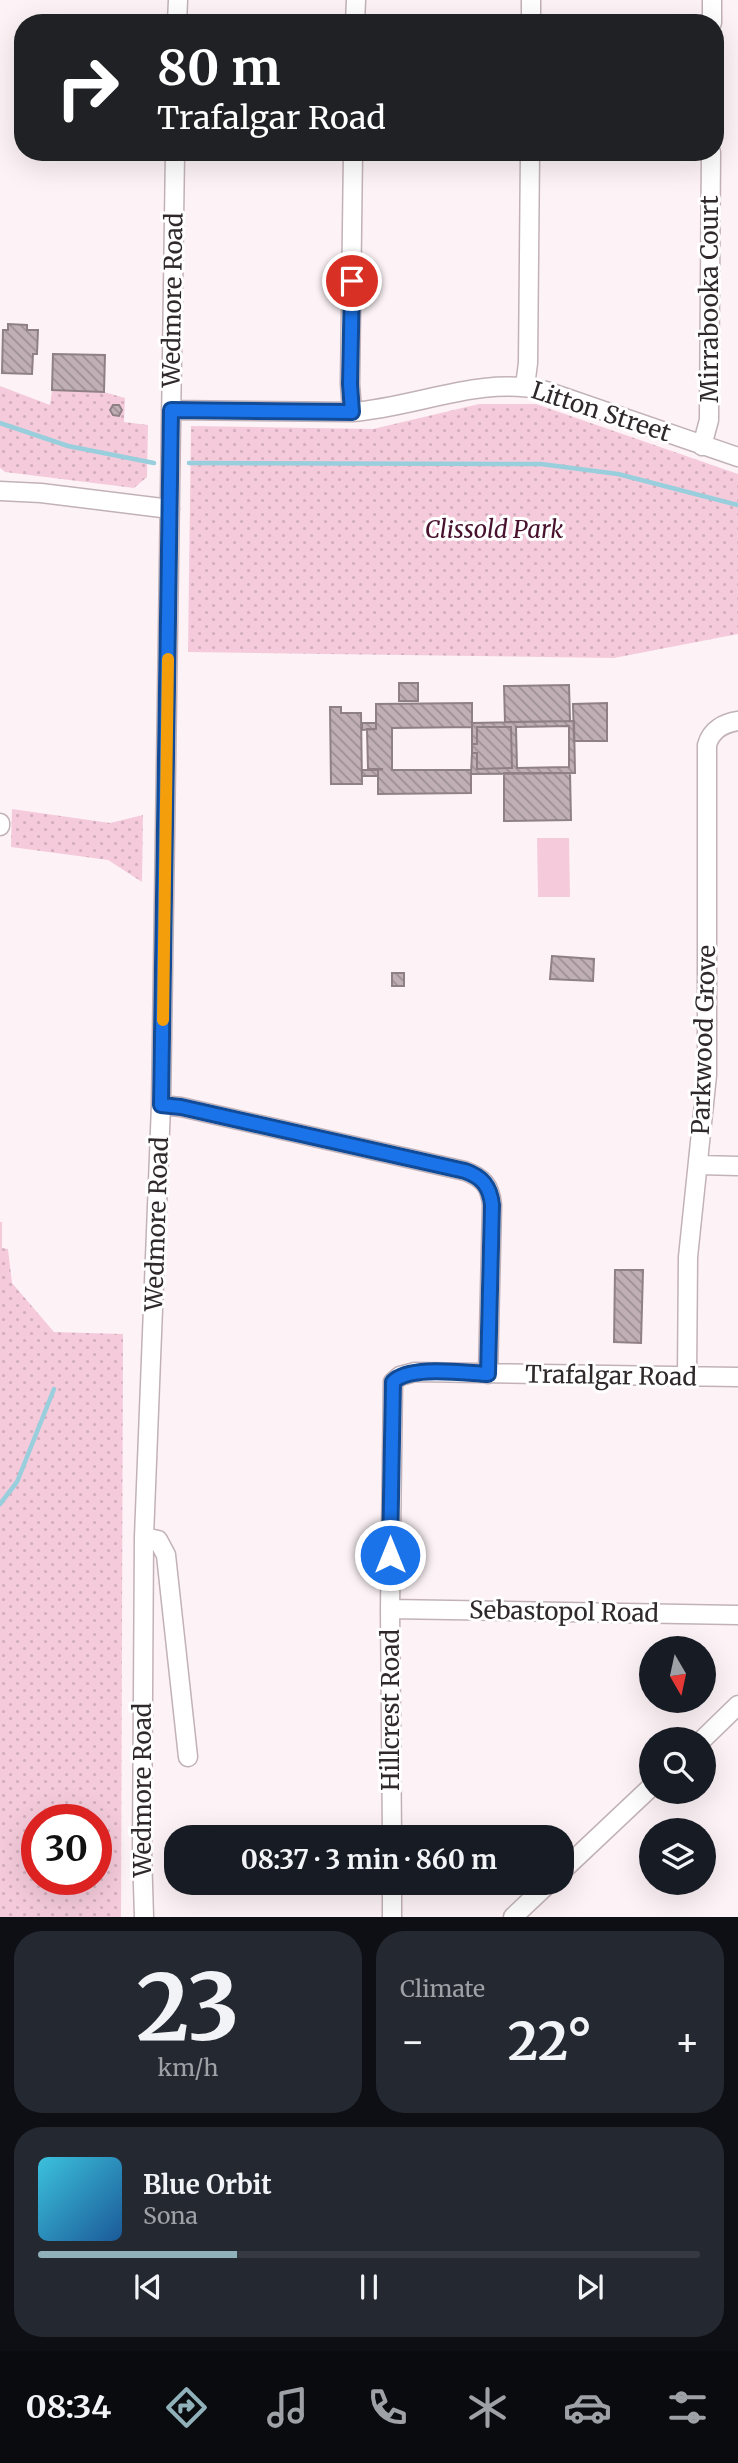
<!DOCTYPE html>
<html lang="en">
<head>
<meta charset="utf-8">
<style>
	:root { --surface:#171b24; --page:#242831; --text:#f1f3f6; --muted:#9ea1a6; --line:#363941; --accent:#90b1ba }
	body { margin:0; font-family:Merriweather,serif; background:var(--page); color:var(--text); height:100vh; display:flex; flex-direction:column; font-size:26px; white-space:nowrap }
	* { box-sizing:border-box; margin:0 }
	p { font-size:23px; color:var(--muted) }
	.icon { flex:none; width:38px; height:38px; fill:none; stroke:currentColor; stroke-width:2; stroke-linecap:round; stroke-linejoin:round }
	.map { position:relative; height:1917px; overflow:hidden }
	.details { display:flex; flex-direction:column; gap:14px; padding:14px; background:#0d0f14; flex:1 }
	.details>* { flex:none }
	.hud { position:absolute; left:14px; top:14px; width:710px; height:147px; border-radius:28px; box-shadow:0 7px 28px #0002; background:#202124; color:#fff; overflow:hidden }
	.needle { width:46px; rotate:171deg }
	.fabs { position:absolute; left:639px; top:1636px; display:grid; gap:14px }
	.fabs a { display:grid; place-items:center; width:77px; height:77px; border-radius:50%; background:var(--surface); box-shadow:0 7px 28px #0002; font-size:35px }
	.speed { position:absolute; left:21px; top:1804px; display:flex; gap:14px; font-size:35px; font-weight:700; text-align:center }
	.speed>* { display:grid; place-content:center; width:91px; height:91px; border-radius:50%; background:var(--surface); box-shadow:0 7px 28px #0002; line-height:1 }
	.speed .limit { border:10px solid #d22; background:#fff; color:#111 }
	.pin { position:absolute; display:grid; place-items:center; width:60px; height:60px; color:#fff; margin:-30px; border:4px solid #fff; border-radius:50%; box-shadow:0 2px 7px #0007 }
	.me { position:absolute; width:77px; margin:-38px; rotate:0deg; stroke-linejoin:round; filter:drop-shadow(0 0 5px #0008) }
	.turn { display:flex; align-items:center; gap:24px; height:147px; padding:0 28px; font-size:32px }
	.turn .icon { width:91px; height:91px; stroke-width:2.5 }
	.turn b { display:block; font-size:49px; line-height:60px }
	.big { font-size:52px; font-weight:700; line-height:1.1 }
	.details .card { flex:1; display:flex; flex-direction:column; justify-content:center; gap:10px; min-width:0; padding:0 24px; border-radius:28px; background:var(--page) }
	.details .dial { align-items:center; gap:0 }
	.dial b { font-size:91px; line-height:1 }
	.song { display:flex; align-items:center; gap:21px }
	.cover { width:84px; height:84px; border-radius:10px; background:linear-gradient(135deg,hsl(190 70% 55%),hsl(210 70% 35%)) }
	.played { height:7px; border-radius:4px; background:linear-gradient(90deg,var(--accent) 30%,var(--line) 30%) }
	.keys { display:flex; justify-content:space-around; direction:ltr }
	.heat { display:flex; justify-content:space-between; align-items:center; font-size:38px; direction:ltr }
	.details .tiles { flex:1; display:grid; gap:14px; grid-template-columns:1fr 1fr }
	.card:last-child { grid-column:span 2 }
	.trip { position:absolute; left:164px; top:1825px; width:410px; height:70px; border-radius:28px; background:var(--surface); box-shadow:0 7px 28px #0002; font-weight:700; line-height:70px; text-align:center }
	.dock { display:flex; height:112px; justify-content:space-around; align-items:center; background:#090b0e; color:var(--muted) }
	.dock .icon { width:49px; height:49px }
	.dock .selected { color:var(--accent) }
	.dock b { font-size:32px; color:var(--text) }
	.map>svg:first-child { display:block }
</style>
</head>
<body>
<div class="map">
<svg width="738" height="1917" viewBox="0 0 738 1917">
	<defs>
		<pattern id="park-dots" width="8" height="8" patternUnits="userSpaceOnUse" patternTransform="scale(1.75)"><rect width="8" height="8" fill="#f5cbdb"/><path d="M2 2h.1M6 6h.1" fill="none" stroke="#d2aebc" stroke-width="1.8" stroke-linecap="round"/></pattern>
		<pattern id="building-back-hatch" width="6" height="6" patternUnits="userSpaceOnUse" patternTransform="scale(1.75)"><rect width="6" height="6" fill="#c0b0b6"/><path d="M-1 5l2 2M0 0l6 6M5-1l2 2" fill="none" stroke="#9c8f94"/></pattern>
	</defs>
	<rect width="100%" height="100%" fill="#fdf3f7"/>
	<path fill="#f5cbdb" d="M537 838H569L570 897H538Z"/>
	<path fill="url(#park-dots)" fill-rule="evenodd" d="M0 386 50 405 52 390 104 392 125 398 124 422 148 425 147 477 134 488 5 472 0 468Z
		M479 404H536L738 474V634L614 658 188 652 191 426 373 429Z
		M12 809 110 823 143 815 142 882 108 860 11 847Z
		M0 1222H2V1248L8 1249 12 1283 54 1332 123 1334 121 1917H0ZM96 1820V1880H37V1820Z"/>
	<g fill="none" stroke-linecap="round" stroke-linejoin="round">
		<path stroke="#99cedd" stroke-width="4.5" d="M0 423 68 446 154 463
			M189 463 541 464 618 474 738 505
			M0 1504 17 1482 54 1389"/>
	</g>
	<path fill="url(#building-back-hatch)" stroke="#8f8086" stroke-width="2" fill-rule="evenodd" d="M8 324 27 325V330H38L37 354H33L32 374 2 373 3 330H8Z
		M53 354 105 355 104 392 52 390Z
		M113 405H119L122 410 119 416 113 415 110 410Z
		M399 683H418V701H399Z
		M569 685 570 721 505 722 504 686Z
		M472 703V727L392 728V770H471V793L378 794V770L383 769H368L367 729H376V704Z
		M607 703V741H574L573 704Z
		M330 707H341V713H361L362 784H331Z
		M574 721 575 773 471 774 472 753H477V769L512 768 511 727H477V744H472V723ZM569 726V767L517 768 516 727Z
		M362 723H376V729L362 730Z
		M477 727H511L512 768 477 769V753H472V744H477Z
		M362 770H378V776H362Z
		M504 773H570L571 820 504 821Z
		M552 956 594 959 593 981 550 979Z
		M392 973H404V986H392Z
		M615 1270H643L641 1343 614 1342Z"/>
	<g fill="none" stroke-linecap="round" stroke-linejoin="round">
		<g stroke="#c2b2b8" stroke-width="21">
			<path id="minor" d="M177 23 178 0
				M355 23 356 0
				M531 23V0
				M712 23V0
				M525 386 528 363 530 152
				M171 410 352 412C418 407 481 375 546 391L738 457
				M352 412 350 384 353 152
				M702 446 709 420 711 152
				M0 491 41 493 170 509
				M0 823V826
				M161 1105 181 1107 465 1171C483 1178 490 1185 492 1205L488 1374
				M699 1165 738 1166
				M687 1377 688 1257 707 1075V745C711 730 724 723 738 721
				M144 1537 158 1540 166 1555 188 1757
				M390 1609 738 1615
				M702 1740 738 1705
				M392 1838 390 1609 393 1382 400 1376 415 1372 738 1377
				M562 1871 651 1787
				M392 1883V1917
				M144 1917 142 1852 144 1537 161 1105 175 152
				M513 1917 549 1883"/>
		</g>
		<use href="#minor" stroke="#fff" stroke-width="18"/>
	</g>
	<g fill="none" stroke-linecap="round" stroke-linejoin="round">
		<g stroke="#114b97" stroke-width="18">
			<path id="route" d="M352 281 350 384 352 412 171 410 161 1105 181 1107 465 1171C482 1177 490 1186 492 1205L488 1374C464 1373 409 1365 393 1382L390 1555"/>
		</g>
		<use href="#route" stroke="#1a73e8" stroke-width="12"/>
		<path stroke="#f59e0b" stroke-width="12" d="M163 1020 168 659"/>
	</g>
	<g text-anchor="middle" stroke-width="6" stroke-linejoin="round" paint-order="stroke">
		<g font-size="24" fill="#2f292b" stroke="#fff">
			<text transform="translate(710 299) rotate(-90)" y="8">Mirrabooka Court</text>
			<text transform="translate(173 300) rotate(-89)" y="8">Wedmore Road</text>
			<text transform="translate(601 412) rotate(18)" y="8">Litton Street</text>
			<text transform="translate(704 1040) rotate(-88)" y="8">Parkwood Grove</text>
			<text transform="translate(157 1224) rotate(-88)" y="8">Wedmore Road</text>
			<text transform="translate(611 1376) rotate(1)" y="8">Trafalgar Road</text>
			<text transform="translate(564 1612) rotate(1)" y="8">Sebastopol Road</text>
			<text transform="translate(391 1710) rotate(-90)" y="8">Hillcrest Road</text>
			<text transform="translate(143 1790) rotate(-90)" y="8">Wedmore Road</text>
		</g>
		<g font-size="24" font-style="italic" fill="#48112d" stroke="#fff">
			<text x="494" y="538">Clissold Park</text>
		</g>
	</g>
</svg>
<div class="fabs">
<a><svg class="needle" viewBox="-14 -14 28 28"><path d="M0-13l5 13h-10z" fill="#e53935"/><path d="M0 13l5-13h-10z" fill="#9ea1a6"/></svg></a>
<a><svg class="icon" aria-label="search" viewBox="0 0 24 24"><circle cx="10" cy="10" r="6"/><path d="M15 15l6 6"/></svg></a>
<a><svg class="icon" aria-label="layers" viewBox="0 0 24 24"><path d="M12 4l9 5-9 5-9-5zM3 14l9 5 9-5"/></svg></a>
</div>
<div class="speed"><div class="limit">30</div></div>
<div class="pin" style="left:352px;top:281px;background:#d93025"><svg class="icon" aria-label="arrive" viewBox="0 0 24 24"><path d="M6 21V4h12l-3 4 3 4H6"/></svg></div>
<svg class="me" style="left:390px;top:1555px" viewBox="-20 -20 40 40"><circle r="17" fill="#1a73e8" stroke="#fff" stroke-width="3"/><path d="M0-11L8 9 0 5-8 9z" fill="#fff"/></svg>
<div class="trip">08:37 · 3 min · 860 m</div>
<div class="hud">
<div class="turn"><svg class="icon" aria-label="right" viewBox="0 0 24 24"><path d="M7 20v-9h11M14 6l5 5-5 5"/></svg><div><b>80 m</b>Trafalgar Road</div></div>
</div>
</div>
<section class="details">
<div class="tiles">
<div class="card dial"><b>23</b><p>km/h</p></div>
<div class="card"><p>Climate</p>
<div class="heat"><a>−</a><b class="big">22°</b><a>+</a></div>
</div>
<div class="card">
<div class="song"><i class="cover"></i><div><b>Blue Orbit</b><p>Sona</p></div></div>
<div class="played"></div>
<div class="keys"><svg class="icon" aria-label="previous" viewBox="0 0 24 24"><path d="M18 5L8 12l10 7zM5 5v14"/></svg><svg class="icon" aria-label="pause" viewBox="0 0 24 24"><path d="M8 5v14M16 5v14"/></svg><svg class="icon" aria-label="next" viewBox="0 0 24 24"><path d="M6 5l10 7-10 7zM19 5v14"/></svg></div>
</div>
</div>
</section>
<nav class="dock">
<b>08:34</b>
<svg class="icon selected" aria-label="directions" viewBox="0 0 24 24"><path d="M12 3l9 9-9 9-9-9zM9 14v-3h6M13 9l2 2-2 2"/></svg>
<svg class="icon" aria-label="music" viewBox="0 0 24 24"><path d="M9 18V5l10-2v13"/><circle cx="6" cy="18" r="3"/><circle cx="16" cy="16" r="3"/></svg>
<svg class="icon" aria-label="phone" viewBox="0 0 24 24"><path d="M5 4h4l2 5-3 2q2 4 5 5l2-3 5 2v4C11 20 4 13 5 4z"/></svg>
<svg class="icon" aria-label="climate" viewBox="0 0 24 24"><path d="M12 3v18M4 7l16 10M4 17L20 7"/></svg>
<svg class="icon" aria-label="car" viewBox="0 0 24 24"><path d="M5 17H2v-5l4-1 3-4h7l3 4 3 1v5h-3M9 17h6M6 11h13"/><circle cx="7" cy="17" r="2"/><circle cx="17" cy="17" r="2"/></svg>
<svg class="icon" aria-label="filters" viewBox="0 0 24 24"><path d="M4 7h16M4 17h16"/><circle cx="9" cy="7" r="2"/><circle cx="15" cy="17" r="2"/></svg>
</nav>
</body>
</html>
